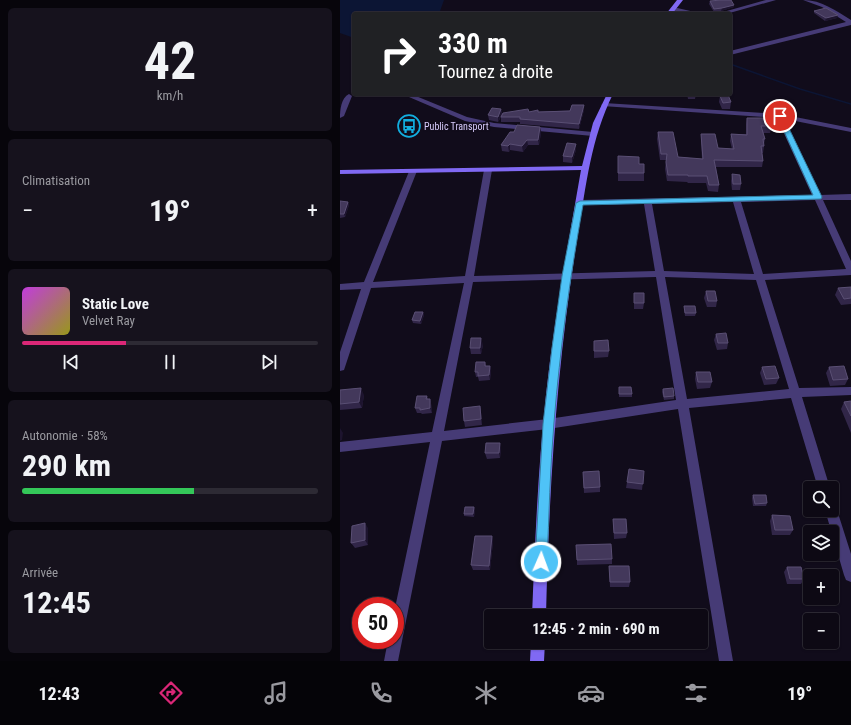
<!DOCTYPE html>
<html lang="fr">
<head>
<meta charset="utf-8">
<style>
	:root { --surface:#0d0914; --page:#16121d; --text:#f1f3f6; --muted:#9a9aa0; --line:#2d2a34; --accent:#db2777 }
	body { margin:0; font-family:"Roboto Condensed",sans-serif; background:var(--page); color:var(--text); height:100vh; display:flex; flex-direction:column; font-size:15px; white-space:nowrap }
	* { box-sizing:border-box; margin:0 }
	p { font-size:13px; color:var(--muted) }
	.icon { flex:none; width:22px; height:22px; fill:none; stroke:currentColor; stroke-width:2; stroke-linecap:round; stroke-linejoin:round }
	.map { position:relative; flex:1; overflow:hidden }
	.side { display:flex; flex-direction:column; gap:8px; padding:8px; background:#07050b; width:340px }
	.side>* { flex:none }
	.guide { position:absolute; left:12px; top:12px; width:380px; height:84px; border-radius:4px; box-shadow:0 1px 3px #0004,0 0 0 1px var(--line); background:#202124; color:#fff; overflow:hidden }
	.fabs { position:absolute; left:463px; top:481px; display:grid; gap:8px }
	.fabs a { display:grid; place-items:center; width:36px; height:36px; border-radius:4px; background:var(--surface); box-shadow:0 1px 3px #0004,0 0 0 1px var(--line); font-size:20px }
	.speed { position:absolute; left:12px; top:597px; display:flex; gap:8px; font-size:20px; font-weight:700; text-align:center }
	.speed>* { display:grid; place-content:center; width:52px; height:52px; border-radius:50%; background:var(--surface); box-shadow:0 1px 3px #0004,0 0 0 1px var(--line); line-height:1 }
	.speed .limit { border:6px solid #d22; background:#fff; color:#111 }
	.pin { position:absolute; display:grid; place-items:center; width:34px; height:34px; color:#fff; margin:-17px; border:2px solid #fff; border-radius:50%; box-shadow:0 1px 4px #0007 }
	.me { position:absolute; width:44px; margin:-22px; rotate:2deg; stroke-linejoin:round; filter:drop-shadow(0 0 3px #0008) }
	.turn { display:flex; align-items:center; gap:14px; height:84px; padding:0 20px; font-size:18px }
	.turn .icon { width:52px; height:52px; stroke-width:2.5 }
	.turn b { display:block; font-size:28px; line-height:34px }
	.big { font-size:30px; font-weight:700; line-height:1.1 }
	.side .widget { flex:1; display:flex; flex-direction:column; justify-content:center; gap:6px; min-width:0; padding:0 14px; border-radius:6px; background:var(--page) }
	.side .dial { align-items:center; gap:0 }
	.dial b { font-size:52px; line-height:1 }
	.song { display:flex; align-items:center; gap:12px }
	.cover { width:48px; height:48px; border-radius:6px; background:linear-gradient(135deg,hsl(290 70% 55%),hsl(60 70% 35%)) }
	.played { height:4px; border-radius:2px; background:linear-gradient(90deg,var(--accent) 35%,var(--line) 35%) }
	.keys { display:flex; justify-content:space-around; direction:ltr }
	.heat { display:flex; justify-content:space-between; align-items:center; font-size:22px; direction:ltr }
	.charge { height:6px; border-radius:3px; background:linear-gradient(90deg,#34c759 58%,var(--line) 0) }
	.trip { position:absolute; left:144px; top:609px; width:224px; height:40px; border-radius:4px; background:var(--surface); box-shadow:0 1px 3px #0004,0 0 0 1px var(--line); font-weight:700; line-height:40px; text-align:center }
	.menu { display:flex; height:64px; justify-content:space-around; align-items:center; background:#050408; color:var(--muted) }
	.menu .icon { width:28px; height:28px }
	.menu .active { color:var(--accent) }
	.menu b { font-size:18px; color:var(--text) }
	main { display:flex; flex:1; min-height:0 }
	.map>svg:first-child { display:block }
</style>
</head>
<body>
<main>
<section class="side">
<div class="widget dial"><b>42</b><p>km/h</p></div>
<div class="widget"><p>Climatisation</p>
<div class="heat"><a>−</a><b class="big">19°</b><a>+</a></div>
</div>
<div class="widget">
<div class="song"><i class="cover"></i><div><b>Static Love</b><p>Velvet Ray</p></div></div>
<div class="played"></div>
<div class="keys"><svg class="icon" aria-label="previous" viewBox="0 0 24 24"><path d="M18 5L8 12l10 7zM5 5v14"/></svg><svg class="icon" aria-label="pause" viewBox="0 0 24 24"><path d="M8 5v14M16 5v14"/></svg><svg class="icon" aria-label="next" viewBox="0 0 24 24"><path d="M6 5l10 7-10 7zM19 5v14"/></svg></div>
</div>
<div class="widget"><p>Autonomie · 58%</p><b class="big">290 km</b><div class="charge"></div></div>
<div class="widget"><p>Arrivée</p><b class="big">12:45</b></div>
</section>
<div class="map">
<svg width="511" height="661" viewBox="0 0 511 661">
	<rect width="100%" height="100%" fill="#110c1b"/>
	<path fill="#0c1534" d="M0 0H104L99 14H14V38L0 33Z"/>
	<g fill="none" stroke-linecap="round" stroke-linejoin="round">
		<path stroke="#0c1534" stroke-width="1.5" d="M390 64 460 89 511 104"/>
		<path fill="#463b76" fill-rule="evenodd" d="M426 0H436L386 14H376Z
			M463 0C482 0 496 11 511 20V25L390 55V51L506 22 482 7Z
			M333 7 359 13 360 14H349L331 10V8Z
			M9 94 12 96 4 116 0 118C0 110 1 98 9 94Z
			M62 94H71L127 117 154 123 253 132 257 134 253 136 154 127 125 121Z
			M264 103 440 114 511 128V132L445 119 480 195 511 194V200H483L511 261V275L425 280 459 388 511 387V395L462 397 490 488H478L451 398 349 408 393 661H379L338 409 208 429 102 441 58 661H44L48 640H55V608L90 442 0 452V442L92 432 124 283 31 288 5 367 4 370 0 371V352L21 289 0 290V284L24 282 70 169H76L77 171 33 282 125 276 144 170 148 168 152 170 134 276 315 271 304 204 237 205 236 203 240 200 472 195 437 118 262 106 261 105ZM475 200 506 269 423 274 401 202ZM393 202 414 274 324 271 312 204ZM316 277 336 400 208 419 104 431 133 282ZM325 277 416 280 449 389 347 399Z
			M492 505 495 506 497 510 511 554V582L506 580 504 575 485 510H492Z"/>
		<path fill="#8069f3" fill-rule="evenodd" d="M337 0H343L332 14H326Z
			M267 94H273C251 138 246 186 238 234 217 361 209 488 206 616H192C195 542 198 469 206 395 214 320 228 245 241 170L0 174V170L242 166 253 123Z
			M191 642H205L204 661H190Z"/>
	</g>
	<path fill="#312648" d="M370 1 394 7 381 11 374 12 369 4Z
		M474 11 498 15 497 18 485 21 474 13Z
		M347 94H356L355 99H348Z
		M380 96 391 102 390 109H382L379 102Z
		M161 109 162 114 189 112 244 110 239 129 180 124V122H161V117L158 122 149 120 148 115Z
		M407 118 432 126 430 133H423L425 139 424 144V146L423 153H422L423 161 422 167H376L379 185 378 192 368 191 366 183H348L347 182 327 181 325 169 326 160H320L317 139 318 132 338 157 362 159 361 140V134L378 148 392 149 390 141 391 134H406V124Z
		M200 127 201 133 199 145H188L183 152 170 150 169 152 162 151 161 145 174 132Z
		M236 144V150L232 163 223 162V156Z
		M278 156 299 164 304 173V181H278Z
		M392 174 401 184 400 190H392L391 181Z
		M0 202H8L9 205 5 217 0 218Z
		M511 287V304L501 305 495 295 498 288Z
		M366 291 377 301 376 307H367L364 298Z
		M294 293 304 303 303 309H294Z
		M344 306 356 313 355 316H345L344 309Z
		M83 312 84 315 81 324 73 323 72 320Z
		M376 334 388 343 387 349 377 350 374 340Z
		M254 341 269 351 268 357 254 358Z
		M143 345 141 354H131L130 348Z
		M145 362 146 366H150L151 371 150 380 139 381 138 377H136L135 372Z
		M422 367 439 378 436 384 424 385 420 373Z
		M489 367 508 379 505 385 490 386 486 373Z
		M356 372 372 382 370 388 357 389 355 379Z
		M279 387 292 394V397H279Z
		M323 389 334 396V399L324 400 322 392Z
		M0 390 24 395 22 408 0 410Z
		M87 396 88 399H90L91 403 92 413 82 414 81 413H77L75 408Z
		M511 401V433L501 409 504 402Z
		M140 406 141 412 142 425 125 427 124 421Z
		M161 449 160 458 147 459 145 453Z
		M304 471 302 490 286 488 287 482Z
		M243 472 260 487V492L244 493Z
		M413 495 427 503 426 506H413L412 498Z
		M134 507 135 510 134 517 124 516V514Z
		M432 515 453 530 450 535H432L430 521Z
		M273 519 287 533 286 538 274 539Z
		M28 528V545L15 548 11 543Z
		M152 536 153 542 150 570H133L131 565Z
		M272 559V564L237 565V560Z
		M269 566 290 582 289 587H270Z
		M447 567 464 579 461 584H447L444 572Z
		M174 642V646L165 647V645Z
		M253 642H268V648H253Z
		M338 642H356V644L355 648H338Z"/>
	<path fill="#1d142e" d="M394 5V7L381 11 382 8Z
		M498 15 497 18 485 21 486 18Z
		M244 105V110L239 129V124Z
		M161 109 162 114 158 122V117Z
		M200 127 201 133 199 145 198 140Z
		M187 140 188 145 183 152 182 146Z
		M170 144V150L169 152 168 146Z
		M236 144V150L232 163V157Z
		M8 202 9 205 5 217 4 214Z
		M83 312 84 315 81 324 80 321Z
		M141 338 143 345 141 354 140 348Z
		M150 366 151 371 150 380 149 375Z
		M21 388 24 395 22 408 19 402Z
		M90 399 91 403 92 413 90 408Z
		M140 406 141 412 142 425 141 419Z
		M0 428 3 433 2 440 0 441Z
		M160 443 161 449 160 458 159 453Z
		M134 507 135 510 134 517 133 514Z
		M25 523 28 528V545L25 540Z
		M152 536 153 542 150 570 149 566Z"/>
	<path fill="#43385b" stroke="#5a4f74" d="M381 0H391L394 5 382 8 374 9 370 1Z
		M486 8 498 15 486 18 474 11Z
		M348 94H356V95H348Z
		M388 95 391 102 383 103 380 96Z
		M232 105H244L239 124 180 119V117H161L163 113 188 109 189 112 198 110V112L230 111Z
		M152 108 161 109 158 117 148 115Z
		M407 118H429L432 126H421L425 139H423L424 146H421L423 161 374 160 379 185H369L367 176H348V175H328L326 162 327 154H321L318 132H333L338 157 363 159 361 134H375L378 148 394 149 391 134 407 135Z
		M177 125 200 127 198 140H187L182 146 170 144 168 146 161 145 170 132H174Z
		M227 143 236 144 232 157 223 156Z
		M278 156 299 157V164H304V173H278Z
		M392 174 400 175 401 184H393Z
		M0 201 8 202 4 214H0Z
		M511 287V298L504 299 498 288Z
		M366 291H375L377 301H368Z
		M294 293H304V303H294Z
		M344 306H355L356 313H345Z
		M75 312H83L80 321 72 320Z
		M386 333 388 343H378L376 334Z
		M131 338H141L140 348H130Z
		M268 340 269 351H254V341Z
		M136 362H145V366H150L149 375 138 376V372H135Z
		M435 366 439 378 426 379 422 367Z
		M504 366 508 379 493 380 489 367Z
		M356 372H370L372 382H358Z
		M279 387H291L292 394H279Z
		M21 388 19 402 0 404V390Z
		M333 388 334 396 324 397 323 389Z
		M77 396H87L86 399H90V408L80 410V408H75Z
		M511 401V416L504 402Z
		M140 406 141 419 124 421 123 408Z
		M146 443H160L159 453H145Z
		M289 469 304 471 303 484 287 482Z
		M259 471 260 487 244 488 243 472Z
		M413 495H426L427 503 415 504Z
		M125 507H134L133 514H124Z
		M432 515 450 516 453 530H435Z
		M273 519H286L287 533H274Z
		M25 523V540L11 543 12 526Z
		M135 536H152L149 566 131 565Z
		M271 544 272 559 237 560 236 545Z
		M269 566H289L290 582H270Z
		M447 567H461L464 579H450Z
		M165 642H173V644L165 645Z
		M253 642H268V644H253Z
		M340 642H356V644H340Z"/>
	<path fill="#4fc3f7" stroke="#337fa1" d="M440 114 443 116 482 197 481 199 243 205C230 277 220 349 214 422 210 469 209 516 207 562L205 566 201 568 197 566 195 562 203 424 212 348 222 276 236 203 240 201 473 195 437 116Z"/>
	<defs>
		<g id="bus-ring" transform="scale(1.15)"><circle r="9.5" fill="#110c1b" stroke="#12aedf" stroke-width="1.5"/><path d="M-5-6H5V4H4V6H2V4H-2V6H-4V4H-5ZM-3.5-4V0h7V-4ZM-3.5 1.2v1.5H-2V1.2ZM2 1.2v1.5H3.5V1.2Z" fill="#12aedf"/></g>
	</defs>
	<g fill-rule="evenodd">
		<use href="#bus-ring" x="69" y="126"/>
	</g>
	<g text-anchor="middle" stroke-width="3.5" stroke-linejoin="round" paint-order="stroke">
		<g font-size="10" fill="#d7cbfb" stroke="#110c1b" text-anchor="start">
			<text x="84" y="130">Public Transport</text>
		</g>
	</g>
</svg>
<div class="fabs">
<a><svg class="icon" aria-label="search" viewBox="0 0 24 24"><circle cx="10" cy="10" r="6"/><path d="M15 15l6 6"/></svg></a>
<a><svg class="icon" aria-label="layers" viewBox="0 0 24 24"><path d="M12 4l9 5-9 5-9-5zM3 14l9 5 9-5"/></svg></a>
<a>+</a>
<a>−</a>
</div>
<div class="speed"><div class="limit">50</div></div>
<div class="pin" style="left:440px;top:116px;background:#d93025"><svg class="icon" aria-label="arrive" viewBox="0 0 24 24"><path d="M6 21V4h12l-3 4 3 4H6"/></svg></div>
<svg class="me" style="left:201px;top:562px" viewBox="-20 -20 40 40"><circle r="17" fill="#4fc3f7" stroke="#fff" stroke-width="3"/><path d="M0-11L8 9 0 5-8 9z" fill="#fff"/></svg>
<div class="trip">12:45 · 2 min · 690 m</div>
<div class="guide">
<div class="turn"><svg class="icon" aria-label="right" viewBox="0 0 24 24"><path d="M7 20v-9h11M14 6l5 5-5 5"/></svg><div><b>330 m</b>Tournez à droite</div></div>
</div>
</div>
</main>
<nav class="menu">
<b>12:43</b>
<svg class="icon active" aria-label="directions" viewBox="0 0 24 24"><path d="M12 3l9 9-9 9-9-9zM9 14v-3h6M13 9l2 2-2 2"/></svg>
<svg class="icon" aria-label="music" viewBox="0 0 24 24"><path d="M9 18V5l10-2v13"/><circle cx="6" cy="18" r="3"/><circle cx="16" cy="16" r="3"/></svg>
<svg class="icon" aria-label="phone" viewBox="0 0 24 24"><path d="M5 4h4l2 5-3 2q2 4 5 5l2-3 5 2v4C11 20 4 13 5 4z"/></svg>
<svg class="icon" aria-label="climate" viewBox="0 0 24 24"><path d="M12 3v18M4 7l16 10M4 17L20 7"/></svg>
<svg class="icon" aria-label="car" viewBox="0 0 24 24"><path d="M5 17H2v-5l4-1 3-4h7l3 4 3 1v5h-3M9 17h6M6 11h13"/><circle cx="7" cy="17" r="2"/><circle cx="17" cy="17" r="2"/></svg>
<svg class="icon" aria-label="filters" viewBox="0 0 24 24"><path d="M4 7h16M4 17h16"/><circle cx="9" cy="7" r="2"/><circle cx="15" cy="17" r="2"/></svg>
<b>19°</b>
</nav>
</body>
</html>
